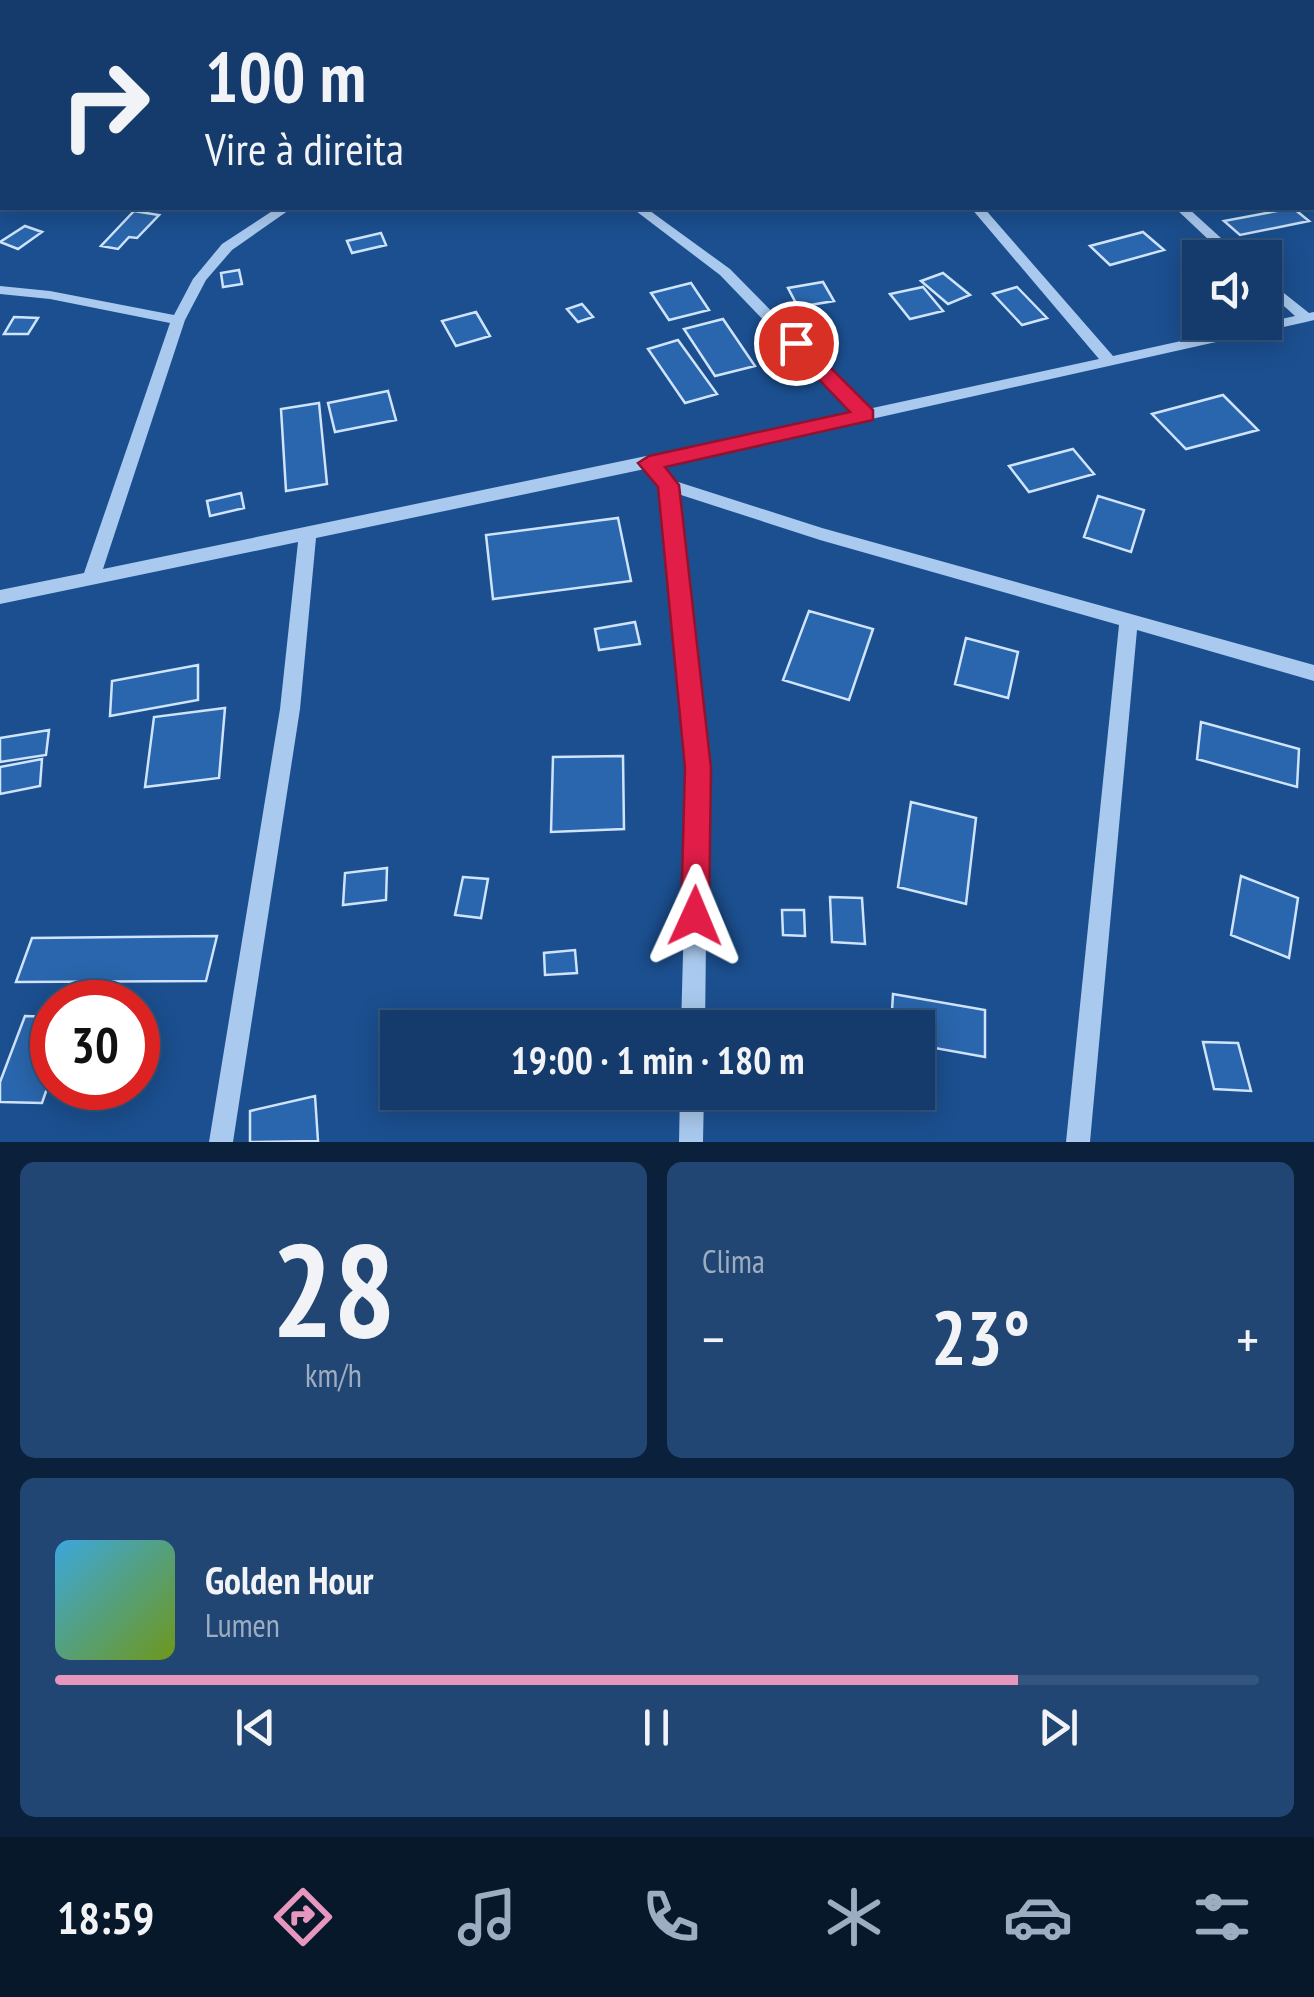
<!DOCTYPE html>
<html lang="pt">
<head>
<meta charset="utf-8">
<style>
	:root { --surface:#143b6b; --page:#214673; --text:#f1f3f6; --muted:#9dadc1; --line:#33557e; --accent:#e797bd }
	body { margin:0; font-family:"PT Sans Narrow",sans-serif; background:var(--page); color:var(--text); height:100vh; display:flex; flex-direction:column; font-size:38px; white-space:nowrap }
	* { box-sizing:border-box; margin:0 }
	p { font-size:32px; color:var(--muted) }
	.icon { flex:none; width:55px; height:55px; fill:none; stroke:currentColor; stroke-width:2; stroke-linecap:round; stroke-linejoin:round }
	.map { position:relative; height:1142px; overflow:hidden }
	.drawer { display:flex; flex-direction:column; gap:20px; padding:20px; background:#0b203b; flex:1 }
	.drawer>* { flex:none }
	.top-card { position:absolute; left:0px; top:0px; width:1315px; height:210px; box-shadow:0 5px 25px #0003,0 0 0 2px var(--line); background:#143b6b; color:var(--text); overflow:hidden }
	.tools { position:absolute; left:1182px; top:240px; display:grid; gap:20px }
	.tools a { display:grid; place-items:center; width:100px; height:100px; border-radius:0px; background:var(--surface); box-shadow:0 5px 25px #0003,0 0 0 2px var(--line); font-size:50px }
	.speed { position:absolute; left:30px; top:980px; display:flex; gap:20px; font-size:50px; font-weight:700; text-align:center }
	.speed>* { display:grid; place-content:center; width:130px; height:130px; border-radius:50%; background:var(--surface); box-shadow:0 5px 25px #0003,0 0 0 2px var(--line); line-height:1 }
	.speed .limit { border:15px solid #d22; background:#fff; color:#111 }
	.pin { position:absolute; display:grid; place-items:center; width:85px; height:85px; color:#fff; margin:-42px; border:5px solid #fff; border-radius:50%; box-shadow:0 2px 10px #0007 }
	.me { position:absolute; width:110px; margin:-55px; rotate:1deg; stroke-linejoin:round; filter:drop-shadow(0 0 8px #0008) }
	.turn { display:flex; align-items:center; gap:35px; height:210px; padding:0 40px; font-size:45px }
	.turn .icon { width:130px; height:130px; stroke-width:2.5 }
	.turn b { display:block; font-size:70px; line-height:85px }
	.big { font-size:75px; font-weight:800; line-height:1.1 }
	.drawer .widget { flex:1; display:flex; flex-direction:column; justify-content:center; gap:15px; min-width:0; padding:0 35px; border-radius:15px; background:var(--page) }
	.drawer .dial { align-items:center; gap:0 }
	.dial b { font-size:130px; line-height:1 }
	.song { display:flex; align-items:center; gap:30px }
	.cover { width:120px; height:120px; border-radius:15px; background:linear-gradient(135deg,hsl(200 70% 55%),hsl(80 70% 35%)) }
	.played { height:10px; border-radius:5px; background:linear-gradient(90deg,var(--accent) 80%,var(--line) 80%) }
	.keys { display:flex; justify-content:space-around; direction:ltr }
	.heat { display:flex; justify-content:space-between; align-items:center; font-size:55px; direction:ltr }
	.drawer .tiles { flex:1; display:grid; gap:20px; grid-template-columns:1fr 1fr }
	.widget:last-child { grid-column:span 2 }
	.trip { position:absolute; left:380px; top:1010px; width:555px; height:100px; border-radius:0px; background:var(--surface); box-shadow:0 5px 25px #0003,0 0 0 2px var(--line); font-weight:800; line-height:100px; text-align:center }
	.menu { display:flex; height:160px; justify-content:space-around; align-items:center; background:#08182b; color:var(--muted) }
	.menu .icon { width:70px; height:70px }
	.menu .selected { color:var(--accent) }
	.menu b { font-size:45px; color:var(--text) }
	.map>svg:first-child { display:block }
</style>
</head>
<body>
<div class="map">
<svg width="1314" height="1142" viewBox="0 0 1314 1142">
	<rect width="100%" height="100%" fill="#1b4f8f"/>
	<path fill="#2a66ad" stroke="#cfe3fa" stroke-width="2.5" d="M1293 208 1309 221 1240 235 1224 221Z
		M134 211 159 215 137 238 129 237 118 249 101 246Z
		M25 226 42 232 18 249 0 242Z
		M1143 232 1164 250 1110 265 1090 246Z
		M381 233 386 245 352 253 347 241Z
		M239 270 242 284 223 287 221 273Z
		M943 273 970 295 948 304 921 281Z
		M823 282 834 301 798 307 788 288Z
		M691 283 709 310 669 320 651 293Z
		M923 287 943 311 910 319 890 294Z
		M1017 287 1047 318 1022 325 993 294Z
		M582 304 593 317 578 322 567 309Z
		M476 312 490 336 456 346 442 321Z
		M14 317 38 318 28 334H4Z
		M723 319 755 366 715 376 684 329Z
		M678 340 717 394 685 403 648 349Z
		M388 391 396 420 335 432 328 403Z
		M1223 395 1258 430 1186 449 1152 414Z
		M319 403 327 484 286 491 281 409Z
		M1073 449 1094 474 1029 492 1009 466Z
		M241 493 244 508 210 516 207 501Z
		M1098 496 1144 510 1131 552 1084 537Z
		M618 518 631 581 493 599 486 535Z
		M809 611 873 629 849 700 783 680Z
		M635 622 640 644 599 650 595 629Z
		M966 638 1018 652 1008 698 955 684Z
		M198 665V700L110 716 112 681Z
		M225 708 219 778 145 787 154 717Z
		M1201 722 1299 749 1297 787 1197 759Z
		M49 730 46 755 0 762V738Z
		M623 756 624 829 551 832 553 757Z
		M42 759 40 786 0 794V767Z
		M911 802 976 818 966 904 898 887Z
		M387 868 386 900 343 905 345 873Z
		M1241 876 1298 898 1289 958 1231 935Z
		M463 877 488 879 481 918 455 915Z
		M830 897 862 898 865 944 832 942Z
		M782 910H804L805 936 783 935Z
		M217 936 206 981 16 982 32 938Z
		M575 950 577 973 545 975 544 953Z
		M893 994 985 1010V1057L918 1045V1028H891Z
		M814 1013 864 1022 863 1028H813Z
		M25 1016 52 1017V1074L42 1103 0 1102V1082Z
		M1203 1042 1238 1043 1251 1091 1214 1089Z
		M315 1096 318 1141 250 1142V1111Z"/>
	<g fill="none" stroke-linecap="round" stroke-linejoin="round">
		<path fill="#a9c9ee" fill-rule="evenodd" d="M79 0H91L92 2H81Z
			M427 0H437V2H427Z
			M939 0H950L951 2H941Z
			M1016 0H1033L1034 2H1018Z
			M1312 13H1314V19H1312Z
			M0 121 2 122V128L0 129Z
			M1312 152 1314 153V161L1312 160Z
			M277 208H292L232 250 206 280 185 320 103 569 853 413 720 275 632 208H646L730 269 868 409 1099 359 971 208H984L1113 356 1295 316 1265 289V278L1309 313 1314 312V320L1306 322 661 466 675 481 822 528 1314 665V681L1137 630 1090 1142H1066L1119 625 820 540 678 494 708 768 705 1028H681L688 768 661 487 645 469 316 538 300 709 233 1142H209L280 709 298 542 0 604V590L84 573 170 323 50 299 0 294V286L50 291 174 315 193 279 222 244Z
			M1175 208H1188L1243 258H1228Z
			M680 1092H704L703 1142H679Z"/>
	</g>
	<path fill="#e11d48" stroke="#92132f" stroke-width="2.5" d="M796 337 802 339 873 410V420L665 467 679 485 711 768 709 916 705 926 695 930 685 926 681 916 685 768 658 487 638 463 649 456 850 412 789 348V339Z"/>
</svg>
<div class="tools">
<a><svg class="icon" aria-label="sound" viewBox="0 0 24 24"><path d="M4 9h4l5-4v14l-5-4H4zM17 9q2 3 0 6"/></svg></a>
</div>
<div class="speed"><div class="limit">30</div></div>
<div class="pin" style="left:796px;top:343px;background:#d93025"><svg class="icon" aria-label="arrive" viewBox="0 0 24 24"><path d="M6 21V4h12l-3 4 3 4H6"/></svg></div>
<svg class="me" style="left:695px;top:916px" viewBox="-20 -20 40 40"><path d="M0-17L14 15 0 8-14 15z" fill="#e11d48" stroke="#fff" stroke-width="4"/></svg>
<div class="trip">19:00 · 1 min · 180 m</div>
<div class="top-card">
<div class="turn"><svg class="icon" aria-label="right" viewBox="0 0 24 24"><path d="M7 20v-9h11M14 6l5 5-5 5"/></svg><div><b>100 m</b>Vire à direita</div></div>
</div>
</div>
<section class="drawer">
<div class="tiles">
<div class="widget dial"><b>28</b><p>km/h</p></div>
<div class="widget"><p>Clima</p>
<div class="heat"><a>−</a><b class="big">23°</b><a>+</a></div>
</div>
<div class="widget">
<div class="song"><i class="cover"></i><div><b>Golden Hour</b><p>Lumen</p></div></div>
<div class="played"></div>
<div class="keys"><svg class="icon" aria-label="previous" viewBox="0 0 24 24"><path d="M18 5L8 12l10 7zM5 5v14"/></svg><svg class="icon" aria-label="pause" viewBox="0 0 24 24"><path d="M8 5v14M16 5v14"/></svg><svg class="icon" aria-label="next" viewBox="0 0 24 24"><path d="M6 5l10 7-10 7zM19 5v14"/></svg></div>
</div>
</div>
</section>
<nav class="menu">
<b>18:59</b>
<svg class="icon selected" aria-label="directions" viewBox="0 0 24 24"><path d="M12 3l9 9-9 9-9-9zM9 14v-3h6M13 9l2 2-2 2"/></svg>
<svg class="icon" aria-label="music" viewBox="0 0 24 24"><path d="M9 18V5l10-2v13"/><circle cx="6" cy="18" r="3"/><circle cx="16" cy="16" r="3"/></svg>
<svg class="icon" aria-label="phone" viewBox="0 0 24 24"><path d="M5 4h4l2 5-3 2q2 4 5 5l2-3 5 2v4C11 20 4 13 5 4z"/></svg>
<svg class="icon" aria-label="climate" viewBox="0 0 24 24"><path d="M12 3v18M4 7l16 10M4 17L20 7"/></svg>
<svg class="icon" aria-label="car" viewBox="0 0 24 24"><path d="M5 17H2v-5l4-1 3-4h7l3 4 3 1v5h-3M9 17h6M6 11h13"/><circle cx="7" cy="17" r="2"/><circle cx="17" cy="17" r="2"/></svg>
<svg class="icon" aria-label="filters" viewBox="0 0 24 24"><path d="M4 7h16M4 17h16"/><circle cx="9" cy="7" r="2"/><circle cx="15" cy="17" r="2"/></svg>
</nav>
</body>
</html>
